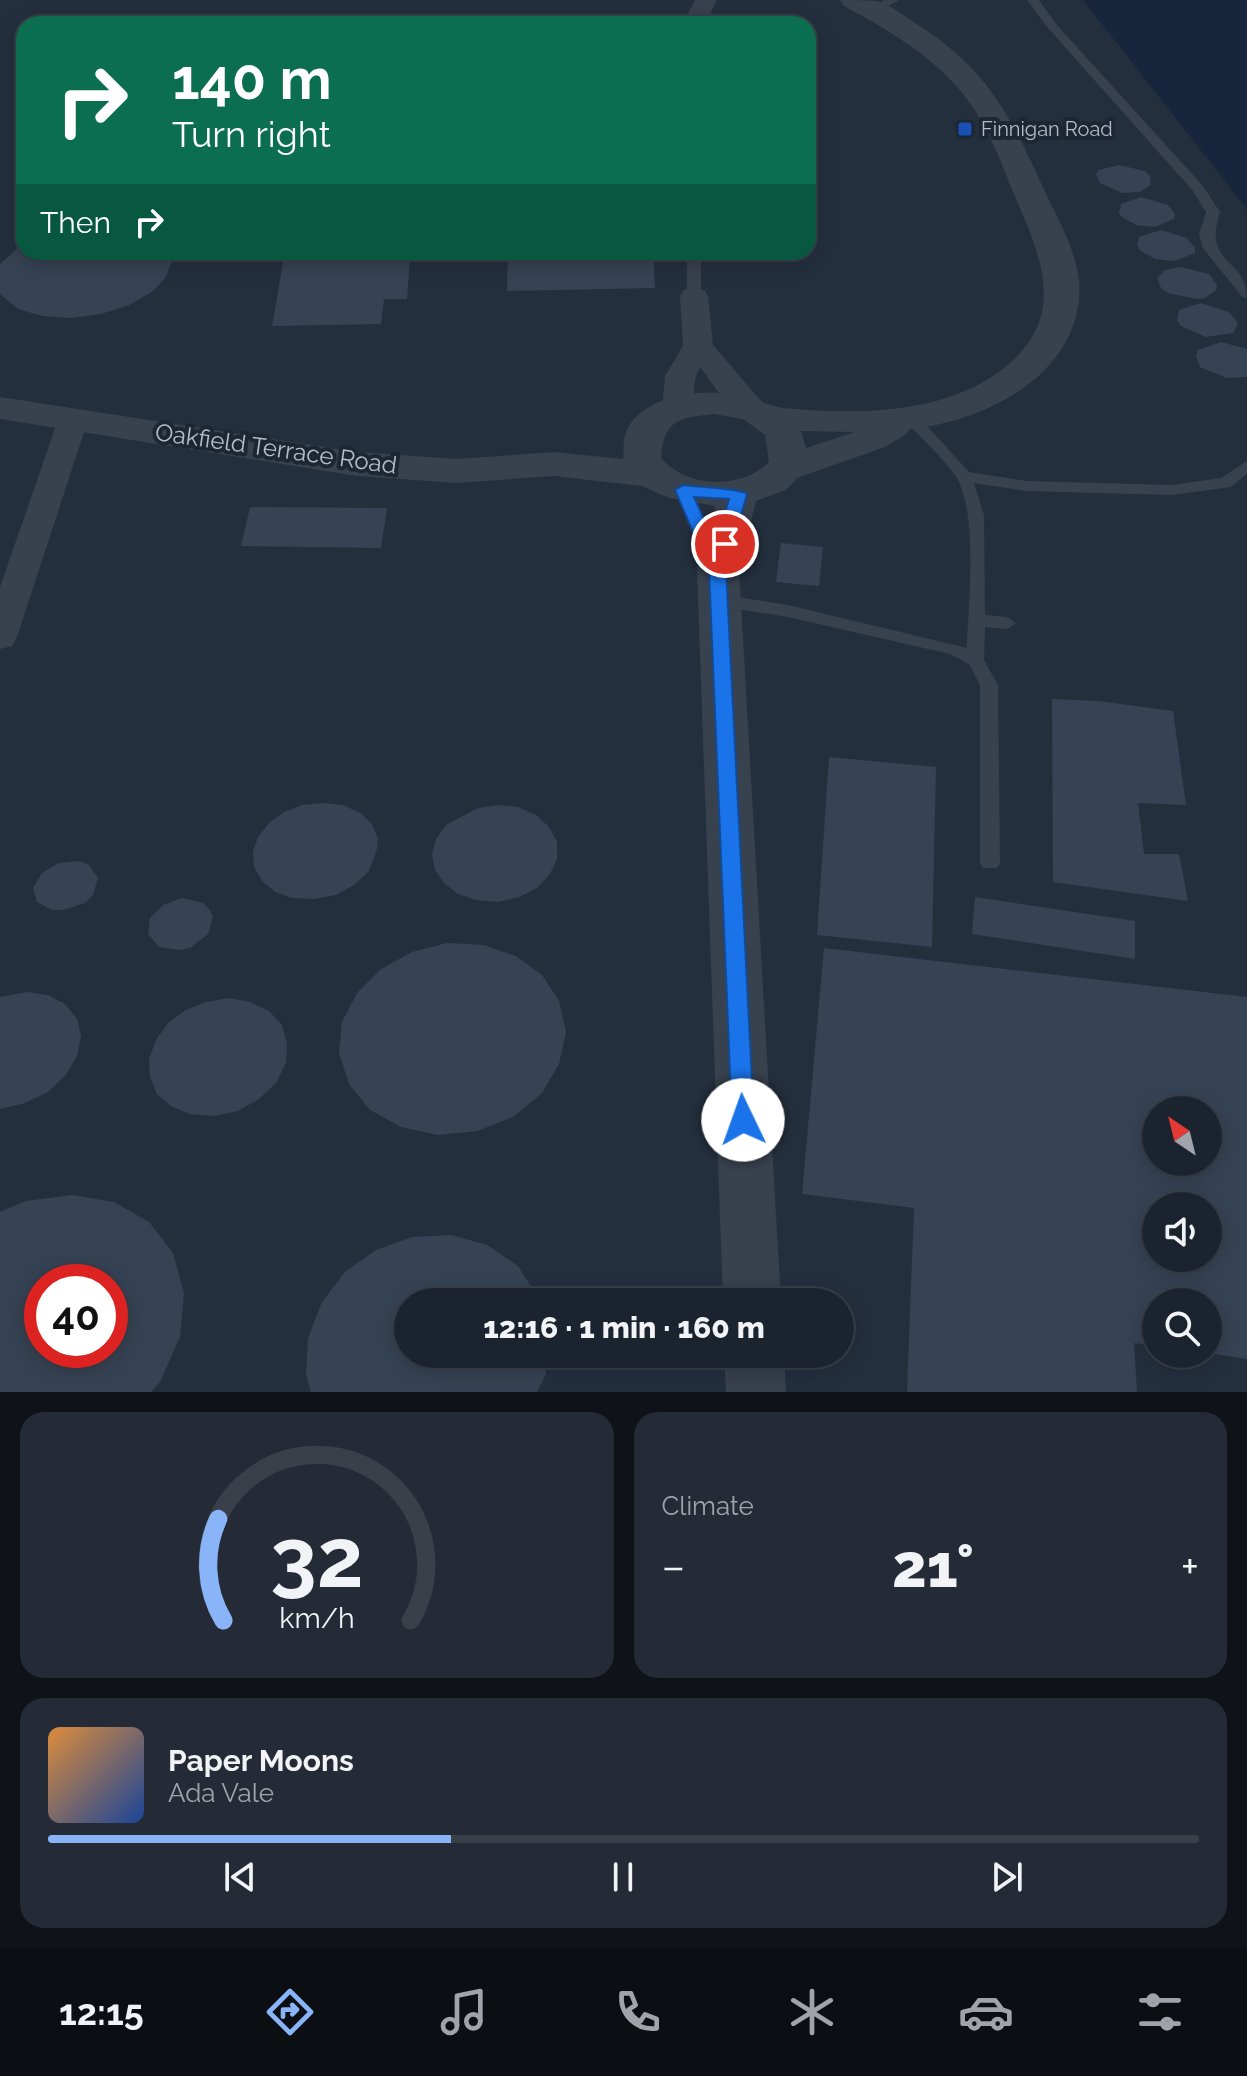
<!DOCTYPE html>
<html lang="en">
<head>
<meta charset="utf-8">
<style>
	:root { --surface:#1b232e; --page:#242b36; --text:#f1f3f6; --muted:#a0a4aa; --line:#39404a; --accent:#8ab4f8 }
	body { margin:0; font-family:Raleway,sans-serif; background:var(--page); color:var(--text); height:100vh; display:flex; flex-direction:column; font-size:30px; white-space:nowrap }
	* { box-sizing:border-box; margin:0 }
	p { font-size:26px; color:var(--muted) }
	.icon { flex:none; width:44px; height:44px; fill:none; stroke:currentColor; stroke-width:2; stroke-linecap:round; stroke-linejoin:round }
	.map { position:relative; height:1392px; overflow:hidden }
	.side { display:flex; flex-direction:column; gap:20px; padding:20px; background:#0f1319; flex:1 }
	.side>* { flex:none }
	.hud { position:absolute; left:16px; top:16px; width:800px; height:244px; border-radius:24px; box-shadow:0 4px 20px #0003,0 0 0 2px var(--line); background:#0b6e4f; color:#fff; overflow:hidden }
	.needle { width:52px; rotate:325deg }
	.controls { position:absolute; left:1142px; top:1096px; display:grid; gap:16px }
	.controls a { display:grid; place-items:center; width:80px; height:80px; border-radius:50%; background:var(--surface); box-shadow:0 4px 20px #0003,0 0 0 2px var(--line); font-size:40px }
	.speed { position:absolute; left:24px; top:1264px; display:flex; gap:16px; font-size:40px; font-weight:700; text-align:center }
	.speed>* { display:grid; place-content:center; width:104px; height:104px; border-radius:50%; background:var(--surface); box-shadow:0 4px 20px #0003,0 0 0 2px var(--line); line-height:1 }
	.speed .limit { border:12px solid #d22; background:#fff; color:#111 }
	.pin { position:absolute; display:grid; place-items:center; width:68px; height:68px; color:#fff; margin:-34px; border:4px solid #fff; border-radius:50%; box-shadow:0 2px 8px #0007 }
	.me { position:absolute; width:88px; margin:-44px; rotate:357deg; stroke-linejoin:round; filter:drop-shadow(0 0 6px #0008) }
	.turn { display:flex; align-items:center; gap:28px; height:168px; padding:0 24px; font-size:36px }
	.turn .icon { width:104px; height:104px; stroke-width:2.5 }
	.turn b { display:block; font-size:56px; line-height:68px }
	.then { display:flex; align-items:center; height:76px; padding:0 24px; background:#0003; gap:16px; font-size:30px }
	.big { font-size:60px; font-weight:800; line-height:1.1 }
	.side .card { flex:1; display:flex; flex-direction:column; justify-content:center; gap:12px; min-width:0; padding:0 28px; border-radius:24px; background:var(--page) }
	.side .dial { align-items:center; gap:0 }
	.dial svg { height:208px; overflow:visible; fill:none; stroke:var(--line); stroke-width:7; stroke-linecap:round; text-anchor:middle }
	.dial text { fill:var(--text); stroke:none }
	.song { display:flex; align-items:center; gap:24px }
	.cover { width:96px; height:96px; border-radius:12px; background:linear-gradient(135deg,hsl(30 70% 55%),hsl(220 70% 35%)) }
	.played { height:8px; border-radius:4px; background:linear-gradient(90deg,var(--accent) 35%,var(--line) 35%) }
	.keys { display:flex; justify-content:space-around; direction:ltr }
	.heat { display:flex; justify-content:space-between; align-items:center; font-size:44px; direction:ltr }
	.side .tiles { flex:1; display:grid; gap:20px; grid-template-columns:1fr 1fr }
	.card:last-child { grid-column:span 2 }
	.trip { position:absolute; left:394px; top:1288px; width:460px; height:80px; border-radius:40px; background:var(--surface); box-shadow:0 4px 20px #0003,0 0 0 2px var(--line); font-weight:800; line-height:80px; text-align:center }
	.dock { display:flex; height:128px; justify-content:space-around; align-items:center; background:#0b0e12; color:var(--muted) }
	.dock .icon { width:56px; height:56px }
	.dock .on { color:var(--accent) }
	.dock b { font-size:36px; color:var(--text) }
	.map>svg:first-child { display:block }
</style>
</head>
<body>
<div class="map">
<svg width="1247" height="1392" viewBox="0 0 1247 1392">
	<rect width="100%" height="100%" fill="#242f3e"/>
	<path fill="#17263c" d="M1083 0H1247V209Z"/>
	<path fill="#364354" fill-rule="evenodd" d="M1119 165 1145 171 1150 176 1151 185 1140 192 1122 193 1100 183 1096 174 1099 170Z
		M1141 197 1168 205 1175 214 1174 219 1155 227 1136 225 1122 217 1119 213 1121 204Z
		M1161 230 1187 238 1195 248V253L1175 261 1155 259 1141 251 1137 246 1139 237Z
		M24 242V252H169L172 261 166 277 152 292 129 305 101 314 71 318 42 316 18 309 0 294V264Z
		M285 252H390L389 259H410L407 299H384L381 324 272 326Z
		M508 252H653L655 288 507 291Z
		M1181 267 1209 274 1217 285 1216 290 1205 298 1196 299 1168 293 1161 288 1157 278 1165 270Z
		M1201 303 1229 312 1238 323 1233 333 1206 337 1181 326 1177 321 1179 310Z
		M1221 342 1247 349V377L1227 378 1200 367 1196 355 1198 350Z
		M250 507 387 508 381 548 241 546Z
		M781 543 823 547 819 586 776 582Z
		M1052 699 1099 701 1173 711 1186 805 1138 803 1144 854H1179L1188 901 1053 882Z
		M829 757 936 767 932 947 817 935Z
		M323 803 343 805 360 813 372 824 378 839 377 849 369 871 354 885 336 895 314 899 292 898 275 892 262 881 254 867 253 852 258 837 269 823 284 812 302 805Z
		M498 805 518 807 536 815 549 827 557 842V859L550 874 537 888 519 897 498 902 476 900 458 894 444 883 435 870 432 855 436 839 446 825 478 808Z
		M80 861 89 865 98 878 93 895 85 903 63 910H52L37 902 33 888 42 873 59 863Z
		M975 897 1135 921V959L972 934Z
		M182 898 203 903 209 909 213 917 208 934 190 948 179 950 159 947 148 934 150 918 163 905Z
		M447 943 483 945 516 956 542 975 559 1001 566 1032 559 1064 542 1093 513 1117 477 1131 438 1135 401 1127 370 1110 349 1084 339 1053 342 1022 357 993 381 969 412 952Z
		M824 948 1247 997V1359L1208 1353V1302H1156V1346L1134 1343 1137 1392H907L914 1208 802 1194ZM1156 1110H1208V1162H1156ZM1156 1206H1208V1258H1156Z
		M27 992 48 995 65 1004 77 1019 81 1036 77 1056 66 1075 48 1092 25 1103 0 1109V997Z
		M229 998 250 1002 269 1011 282 1025 287 1044 286 1063 276 1083 259 1099 238 1111 214 1116 190 1114 171 1106 157 1094 150 1077 149 1059 156 1040 168 1023 186 1010 206 1002Z
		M72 1195 114 1202 149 1222 173 1253 184 1293 180 1337 160 1382 151 1392H0V1212L26 1201ZM42 1282H110V1350H42Z
		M451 1235 487 1245 518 1266 541 1302H408V1354H547L546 1374 537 1392H311L306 1375 308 1338 322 1302 345 1272 376 1250 412 1237Z"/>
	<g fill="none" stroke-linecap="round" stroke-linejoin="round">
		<path fill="#38414e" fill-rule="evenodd" d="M884 0H899L877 12H869V8Z
			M1027 0H1039L1056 24 1203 186 1220 212C1202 267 1247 257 1247 298L1242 297 1203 248 1199 234 1206 212 1193 191 1048 28Z
			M687 252H701V296L694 300 687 296Z
			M913 414 918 416 969 472 1026 481 1171 485 1221 478 1247 461V474L1231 487 1171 495 1026 491 974 483 984 515 985 615 1007 617 1016 623 1007 629 985 627 984 660 998 685 1000 863 997 868H983L980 863V685L969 664 950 654 788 617 719 606 710 600 719 594 788 605 967 648C968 606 979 510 955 475 941 455 920 439 905 419Z"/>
		<path fill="#38414e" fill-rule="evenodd" d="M695 0H717L705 24H689L685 19Z
			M694 288 704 290 708 296 713 345 762 402 766 409 762 416C734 423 716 387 700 367 691 382 697 401 688 415L677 417 666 415 662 408 665 376 683 346 680 296 684 290Z
			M73 411 84 413 88 420 17 637 12 646 0 649V587L58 420 62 413Z"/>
		<path fill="#38414e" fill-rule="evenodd" d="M840 0C851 0 866 0 876 1 891 5 906 17 918 25 991 71 1013 122 1047 196 1062 227 1083 263 1079 299 1071 380 981 422 910 429L905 435 885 447 797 478 786 490 756 501 739 569 781 1302H723L697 569 715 506 669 498 642 486 554 476 457 483 357 476 0 419V397L357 452 457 459 554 452 623 459C624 452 623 442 625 435 638 395 702 388 737 395 752 397 768 406 783 408 855 415 945 415 1004 368 1072 314 1038 251 1011 187 997 151 983 116 957 87 926 52 885 28 844 6ZM714 414 743 419 765 435 769 462C742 490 686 488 661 458 664 420 678 418 714 414ZM801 431 855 432 806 448Z
			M724 1354H784L786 1392H726Z"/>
	</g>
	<path fill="#1a73e8" stroke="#114b97" stroke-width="2" d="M683 485C697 487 741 488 747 494L733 544 725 549 716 544 729 499 694 497 726 569 754 1120 751 1127 743 1130 735 1127 732 1120 709 569 675 490Z"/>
	<rect fill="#1a4fb4" stroke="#1d2633" stroke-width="3" x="957" y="121" width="16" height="16" rx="4"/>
	<g text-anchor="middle" stroke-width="8" stroke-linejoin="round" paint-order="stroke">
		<g font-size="20" fill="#b4bcc9" stroke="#1d2633" text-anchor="start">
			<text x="981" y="136">Finnigan Road</text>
		</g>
		<g font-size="24" fill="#b4bcc9" stroke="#1d2633">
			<text transform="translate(276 449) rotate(8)" y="8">Oakfield Terrace Road</text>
		</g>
	</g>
</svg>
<div class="controls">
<a><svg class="needle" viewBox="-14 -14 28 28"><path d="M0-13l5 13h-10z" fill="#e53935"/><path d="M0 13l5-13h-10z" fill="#a0a4aa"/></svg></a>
<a><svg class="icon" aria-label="sound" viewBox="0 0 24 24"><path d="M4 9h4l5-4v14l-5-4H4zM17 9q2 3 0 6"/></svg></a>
<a><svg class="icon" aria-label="search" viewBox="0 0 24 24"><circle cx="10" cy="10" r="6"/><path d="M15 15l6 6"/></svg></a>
</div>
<div class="speed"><div class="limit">40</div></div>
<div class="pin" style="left:725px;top:544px;background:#d93025"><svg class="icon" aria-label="arrive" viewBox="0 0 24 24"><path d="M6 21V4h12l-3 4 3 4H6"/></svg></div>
<svg class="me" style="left:743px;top:1120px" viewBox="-20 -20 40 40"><circle r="19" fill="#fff"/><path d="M0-13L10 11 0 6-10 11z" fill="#1a73e8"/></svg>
<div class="trip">12:16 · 1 min · 160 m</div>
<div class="hud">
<div class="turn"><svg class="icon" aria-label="right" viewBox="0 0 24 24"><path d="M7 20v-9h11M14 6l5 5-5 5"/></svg><div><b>140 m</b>Turn right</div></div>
<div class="then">Then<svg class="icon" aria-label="right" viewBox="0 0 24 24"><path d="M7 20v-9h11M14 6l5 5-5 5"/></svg></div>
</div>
</div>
<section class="side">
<div class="tiles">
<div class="card dial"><svg viewBox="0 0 100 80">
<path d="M14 69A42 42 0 1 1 86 69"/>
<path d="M14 69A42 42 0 0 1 12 30" stroke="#8ab4f8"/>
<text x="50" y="56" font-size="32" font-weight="700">32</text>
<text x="50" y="72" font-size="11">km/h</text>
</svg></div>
<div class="card"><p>Climate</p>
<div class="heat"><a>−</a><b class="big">21°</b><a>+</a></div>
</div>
<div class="card">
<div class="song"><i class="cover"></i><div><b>Paper Moons</b><p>Ada Vale</p></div></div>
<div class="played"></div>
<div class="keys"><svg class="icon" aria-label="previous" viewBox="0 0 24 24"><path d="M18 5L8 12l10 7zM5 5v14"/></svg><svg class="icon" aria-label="pause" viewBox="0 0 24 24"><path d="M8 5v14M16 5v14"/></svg><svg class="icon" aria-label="next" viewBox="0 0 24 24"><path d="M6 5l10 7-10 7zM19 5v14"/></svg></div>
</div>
</div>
</section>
<nav class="dock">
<b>12:15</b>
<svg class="icon on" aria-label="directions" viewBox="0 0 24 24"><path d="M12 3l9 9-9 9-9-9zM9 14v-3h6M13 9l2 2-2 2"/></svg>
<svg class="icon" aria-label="music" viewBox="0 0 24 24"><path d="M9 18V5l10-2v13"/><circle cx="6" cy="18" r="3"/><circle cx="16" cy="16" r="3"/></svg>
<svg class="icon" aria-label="phone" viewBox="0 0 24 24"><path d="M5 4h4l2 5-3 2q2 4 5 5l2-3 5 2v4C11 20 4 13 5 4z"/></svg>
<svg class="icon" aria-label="climate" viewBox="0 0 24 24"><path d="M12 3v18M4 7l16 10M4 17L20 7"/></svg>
<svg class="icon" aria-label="car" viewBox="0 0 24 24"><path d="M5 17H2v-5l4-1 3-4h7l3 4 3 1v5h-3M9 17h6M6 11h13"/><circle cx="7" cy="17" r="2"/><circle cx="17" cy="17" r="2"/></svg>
<svg class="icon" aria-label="filters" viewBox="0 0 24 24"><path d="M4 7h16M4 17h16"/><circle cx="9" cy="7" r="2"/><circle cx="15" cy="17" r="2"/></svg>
</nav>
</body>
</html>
